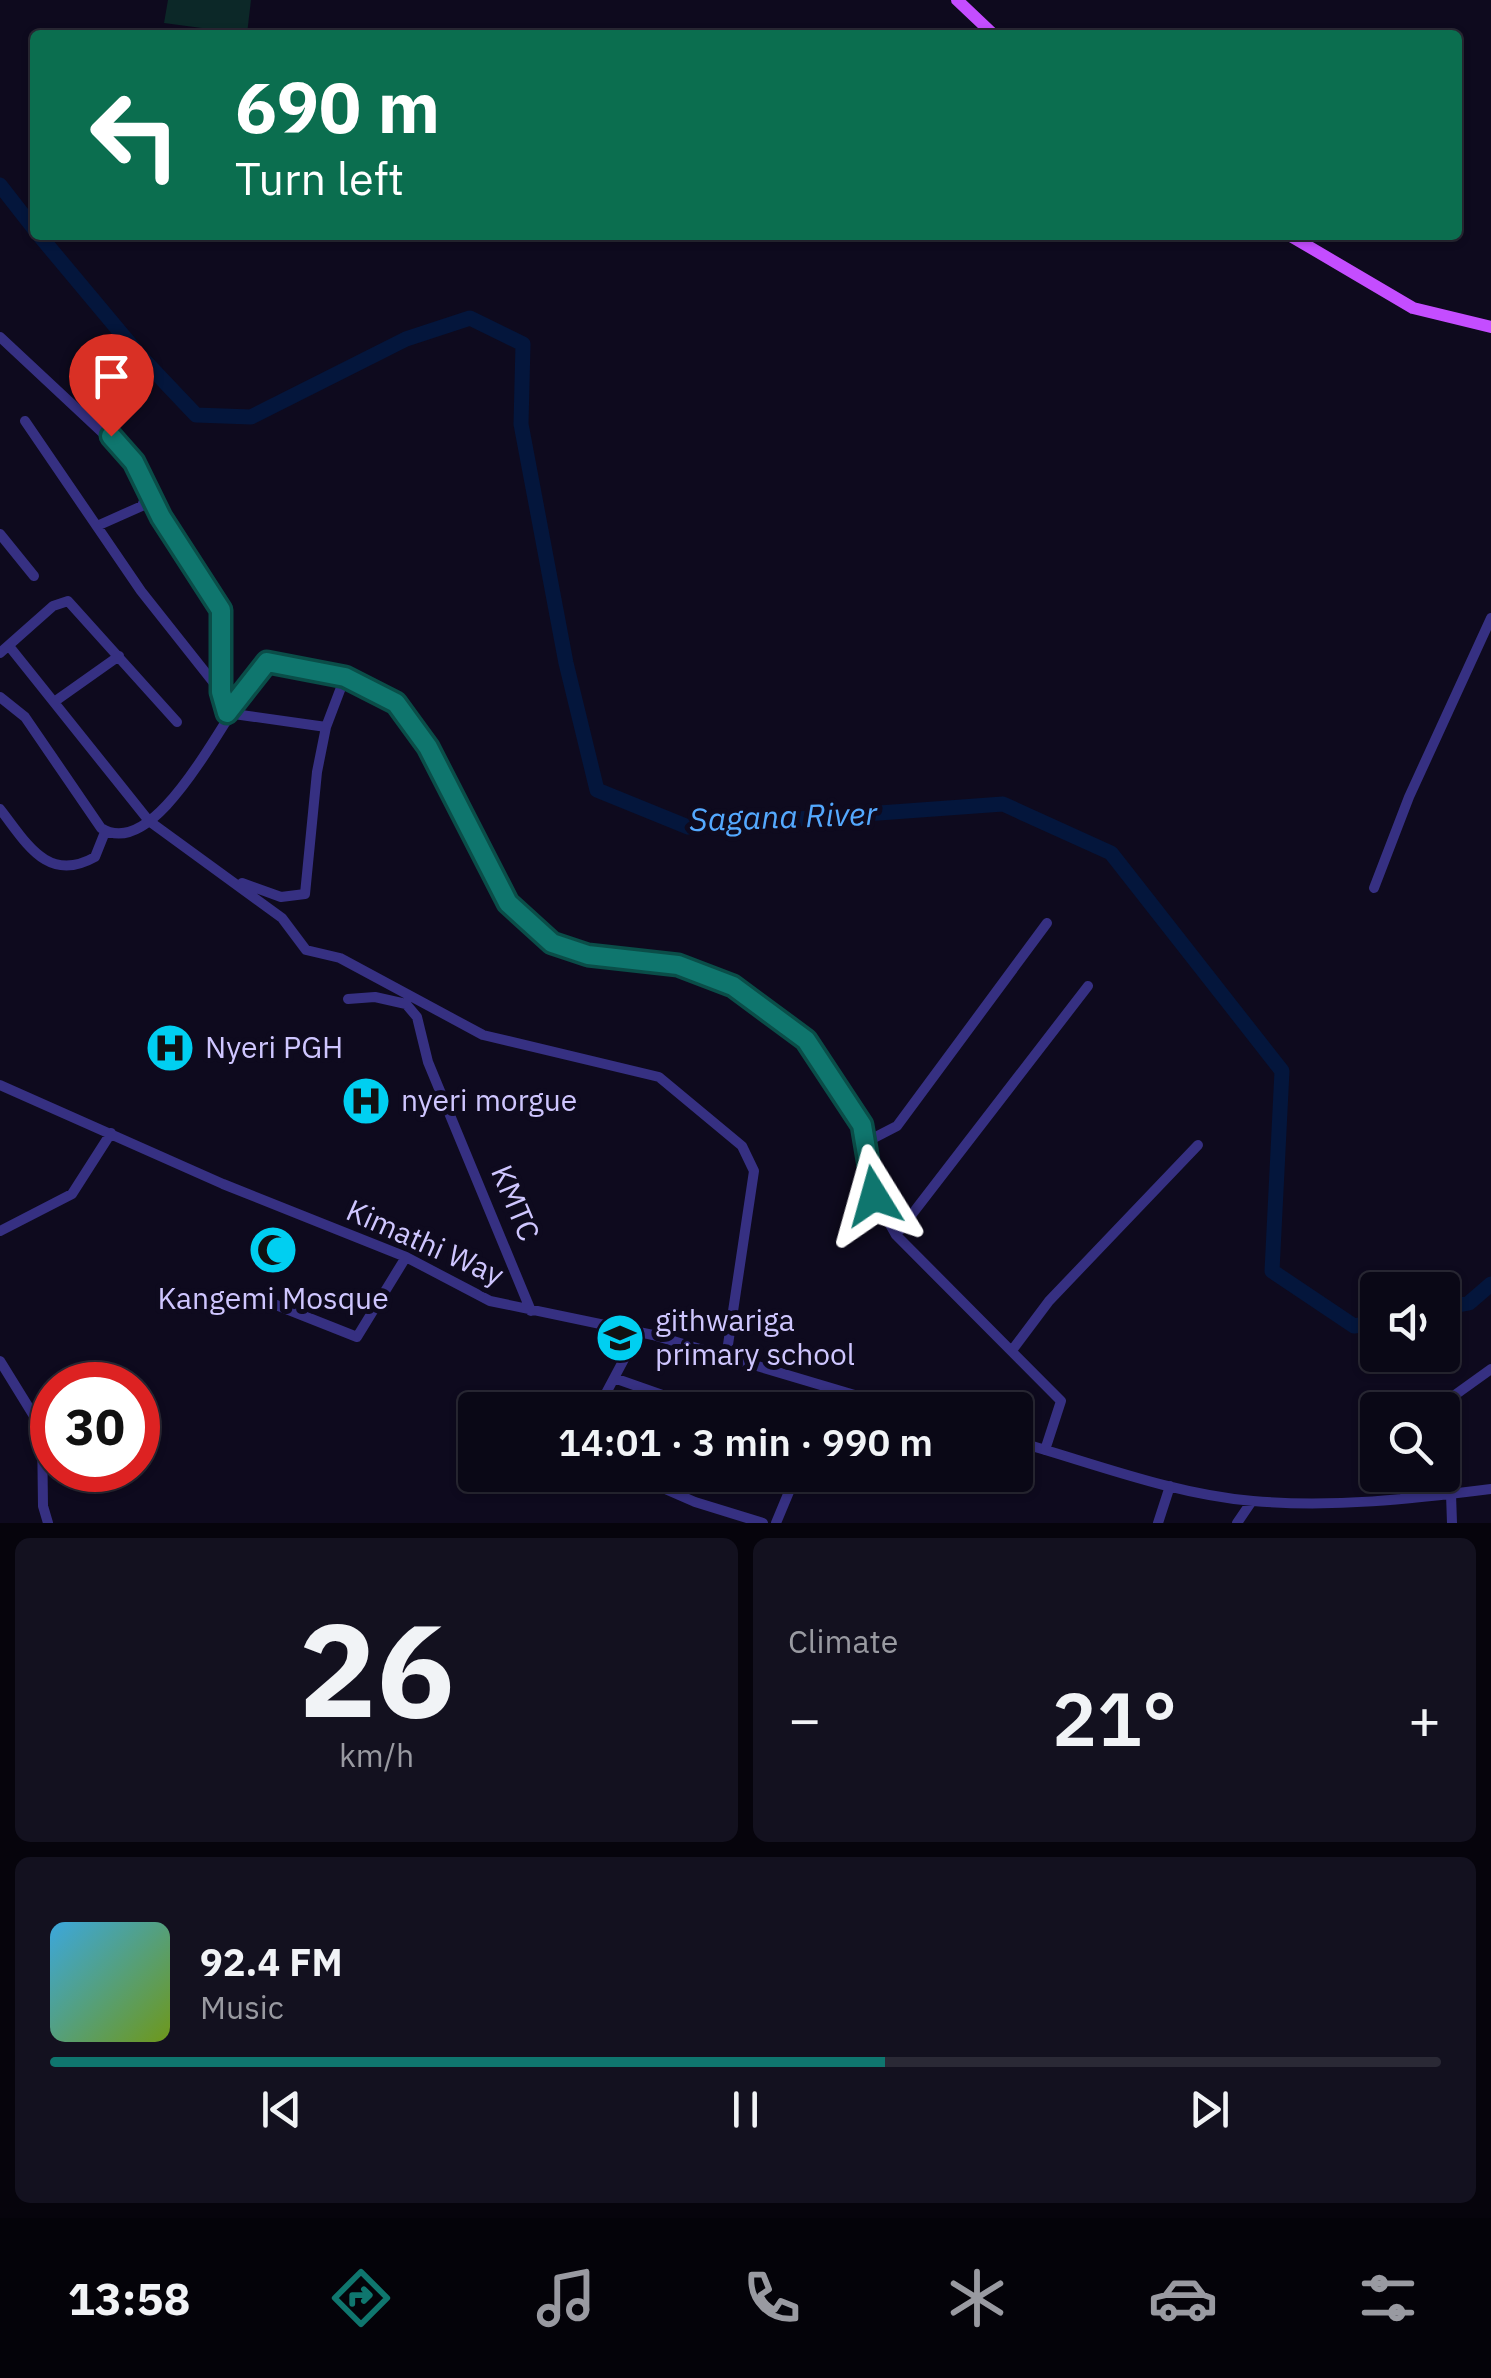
<!DOCTYPE html>
<html lang="en">
<head>
<meta charset="utf-8">
<style>
	:root { --surface:#0a0816; --page:#13111f; --text:#f1f3f6; --muted:#999aa1; --line:#2a2935; --accent:#0f766e }
	body { margin:0; font-family:"IBM Plex Sans",sans-serif; background:var(--page); color:var(--text); height:100vh; display:flex; flex-direction:column; font-size:38px; white-space:nowrap }
	* { box-sizing:border-box; margin:0 }
	p { font-size:32px; color:var(--muted) }
	.icon { flex:none; width:55px; height:55px; fill:none; stroke:currentColor; stroke-width:2; stroke-linecap:round; stroke-linejoin:round }
	.map { position:relative; height:1523px; overflow:hidden }
	.sheet { display:flex; flex-direction:column; gap:15px; padding:15px; background:#06040c; flex:1 }
	.sheet>* { flex:none }
	.hud { position:absolute; left:30px; top:30px; width:1432px; height:210px; border-radius:10px; box-shadow:0 2px 8px #0004,0 0 0 2px var(--line); background:#0b6e4f; color:#fff; overflow:hidden }
	.tools { position:absolute; left:1360px; top:1272px; display:grid; gap:20px }
	.tools a { display:grid; place-items:center; width:100px; height:100px; border-radius:10px; background:var(--surface); box-shadow:0 2px 8px #0004,0 0 0 2px var(--line); font-size:50px }
	.speed { position:absolute; left:30px; top:1362px; display:flex; gap:20px; font-size:50px; font-weight:700; text-align:center }
	.speed>* { display:grid; place-content:center; width:130px; height:130px; border-radius:50%; background:var(--surface); box-shadow:0 2px 8px #0004,0 0 0 2px var(--line); line-height:1 }
	.speed .limit { border:15px solid #d22; background:#fff; color:#111 }
	.pin { position:absolute; display:grid; place-items:center; width:85px; height:85px; color:#fff; margin:-102px -42px; border-radius:50% 50% 50% 0; rotate:-45deg; box-shadow:0 0 10px #0007 }
	.pin .icon { rotate:45deg }
	.me { position:absolute; width:110px; margin:-55px; rotate:352deg; stroke-linejoin:round; filter:drop-shadow(0 0 8px #0008) }
	.turn { display:flex; align-items:center; gap:35px; height:210px; padding:0 40px; font-size:45px }
	.turn .icon { width:130px; height:130px; stroke-width:2.5 }
	.turn b { display:block; font-size:70px; line-height:85px }
	.big { font-size:75px; font-weight:600; line-height:1.1 }
	.sheet .widget { flex:1; display:flex; flex-direction:column; justify-content:center; gap:15px; min-width:0; padding:0 35px; border-radius:15px; background:var(--page) }
	.sheet .dial { align-items:center; gap:0 }
	.dial b { font-size:130px; line-height:1 }
	.song { display:flex; align-items:center; gap:30px }
	.cover { width:120px; height:120px; border-radius:15px; background:linear-gradient(135deg,hsl(200 70% 55%),hsl(80 70% 35%)) }
	.played { height:10px; border-radius:5px; background:linear-gradient(90deg,var(--accent) 60%,var(--line) 60%) }
	.keys { display:flex; justify-content:space-around; direction:ltr }
	.heat { display:flex; justify-content:space-between; align-items:center; font-size:55px; direction:ltr }
	.sheet .tiles { flex:1; display:grid; gap:15px; grid-template-columns:1fr 1fr }
	.widget:last-child { grid-column:span 2 }
	.trip { position:absolute; left:458px; top:1392px; width:575px; height:100px; border-radius:10px; background:var(--surface); box-shadow:0 2px 8px #0004,0 0 0 2px var(--line); font-weight:600; line-height:100px; text-align:center }
	.menu { display:flex; height:160px; justify-content:space-around; align-items:center; background:#040309; color:var(--muted) }
	.menu .icon { width:70px; height:70px }
	.menu .active { color:var(--accent) }
	.menu b { font-size:45px; color:var(--text) }
	.map>svg:first-child { display:block }
</style>
</head>
<body>
<div class="map">
<svg width="1491" height="1523" viewBox="0 0 1491 1523">
	<rect width="100%" height="100%" fill="#0e0a1e"/>
	<path fill="#0c2828" d="M168 0H251L247 34 164 23Z"/>
	<g fill="none" stroke-linecap="round" stroke-linejoin="round">
		<path stroke="#04163c" stroke-width="15" d="M0 185 35 230
			M39 235 141 357 196 415 251 417 406 339 470 318 523 344 521 424 566 663 597 790 688 827 1003 804 1111 853 1282 1071 1272 1271 1354 1326 1378 1322
			M1442 1308 1469 1303 1491 1284"/>
		<path stroke="#363082" stroke-width="10" d="M0 337 135 463 161 517 221 610V692
			M25 421 141 591 221 692 227 713 326 727
			M97 526 142 506 147 493
			M0 534 34 576
			M9 646 149 821 282 918 306 950 340 958 483 1035 659 1077 742 1146 754 1171 726 1358
			M0 653 53 606 68 601 177 722
			M0 697 25 717 101 828C160 866 232 696 267 662L345 677 396 703 428 747 476 848 508 903 552 943 587 955 678 965 733 986 805 1040 862 1125 874 1196 896 1235 1061 1401 1045 1450
			M54 702 119 656
			M0 809C26 842 47 884 95 857L105 832
			M242 883 281 897 305 894 317 772 326 727 345 677
			M1374 888 1409 797 1491 618
			M348 999 375 997 406 1004 417 1017 428 1062 531 1311
			M0 1085 223 1184 406 1257 490 1301 653 1335 905 1410
			M866 1142 897 1126 1047 923
			M0 1231 72 1194 111 1133
			M896 1235 1088 986
			M256 1297 357 1337 406 1257
			M1013 1349 1049 1301 1198 1145
			M0 1361 42 1429 43 1506 48 1523
			M614 1378 705 1410
			M597 1410 638 1333
			M821 1410 828 1389
			M1434 1410 1491 1369
			M1015 1441C1093 1463 1172 1494 1253 1501 1333 1508 1412 1499 1491 1489
			M633 1475 695 1502 763 1523
			M1451 1494 1452 1523
			M1404 1498 1414 1475
			M776 1523 796 1475
			M1158 1523 1170 1486
			M1237 1523 1252 1501"/>
		<path stroke="#c44dff" stroke-width="12" d="M957 0 994 35
			M1289 235 1413 308 1491 327"/>
	</g>
	<g fill="none" stroke-linecap="round" stroke-linejoin="round">
		<g stroke="#0a4d48" stroke-width="25">
			<path id="route" d="M111 436 134 462 161 517 221 610V692L227 713 267 662 345 677 396 703 428 747 508 903 552 943 588 955 678 965 733 986 806 1040 862 1125 874 1196"/>
		</g>
		<use href="#route" stroke="#0f766e" stroke-width="18"/>
	</g>
	<defs>
		<g id="hospital-disc" transform="scale(2.5)"><circle r="9.5" fill="#00cff1" stroke="#0e0a1e"/><path d="M-5-5h3v3.5h4V-5h3V5h-3V1.5h-4V5h-3Z" fill="#111"/></g>
		<g id="mosque-disc" transform="scale(2.5)"><circle r="9.5" fill="#00cff1" stroke="#0e0a1e"/><path d="M3.5-4.9A6 6 0 1 0 3.5 4.9A5 5 0 1 1 3.5-4.9Z" fill="#111"/></g>
		<g id="school-disc" transform="scale(2.5)"><circle r="9.5" fill="#00cff1" stroke="#0e0a1e"/><path d="M0-5L7-2L0 1L-7-2ZM-4 1L0 2.5L4 1V4Q0 6-4 4Z" fill="#111"/></g>
	</defs>
	<g fill-rule="evenodd">
		<use href="#hospital-disc" x="170" y="1048"/>
		<use href="#hospital-disc" x="366" y="1101"/>
		<use href="#mosque-disc" x="273" y="1250"/>
		<use href="#school-disc" x="620" y="1338"/>
	</g>
	<g text-anchor="middle" stroke-width="10" stroke-linejoin="round" paint-order="stroke">
		<g font-size="30" fill="#cfc6ff" stroke="#0e0a1e" text-anchor="start">
			<text x="205" y="1058">Nyeri PGH</text>
			<text x="401" y="1111">nyeri morgue</text>
			<text x="273" y="1309" text-anchor="middle">Kangemi Mosque</text>
			<text x="655" y="1331">githwariga<tspan x="655" dy="34">primary school</tspan></text>
		</g>
		<g font-size="30" fill="#cfc6ff" stroke="#0e0a1e">
			<text transform="translate(515 1203) rotate(67)" y="10">KMTC</text>
			<text transform="translate(425 1243) rotate(24)" y="10">Kimathi Way</text>
		</g>
		<g font-size="32" font-style="italic" fill="#54a9ff" stroke="#0e0a1e">
			<text transform="translate(783 817) rotate(-2)" y="11">Sagana River</text>
		</g>
	</g>
</svg>
<div class="tools">
<a><svg class="icon" aria-label="sound" viewBox="0 0 24 24"><path d="M4 9h4l5-4v14l-5-4H4zM17 9q2 3 0 6"/></svg></a>
<a><svg class="icon" aria-label="search" viewBox="0 0 24 24"><circle cx="10" cy="10" r="6"/><path d="M15 15l6 6"/></svg></a>
</div>
<div class="speed"><div class="limit">30</div></div>
<div class="pin" style="left:111px;top:436px;background:#d93025"><svg class="icon" aria-label="arrive" viewBox="0 0 24 24"><path d="M6 21V4h12l-3 4 3 4H6"/></svg></div>
<svg class="me" style="left:874px;top:1196px" viewBox="-20 -20 40 40"><path d="M0-17L14 15 0 8-14 15z" fill="#0f766e" stroke="#fff" stroke-width="4"/></svg>
<div class="trip">14:01 · 3 min · 990 m</div>
<div class="hud">
<div class="turn"><svg class="icon" aria-label="left" viewBox="0 0 24 24"><path d="M17 20v-9H6M10 6l-5 5 5 5"/></svg><div><b>690 m</b>Turn left</div></div>
</div>
</div>
<section class="sheet">
<div class="tiles">
<div class="widget dial"><b>26</b><p>km/h</p></div>
<div class="widget"><p>Climate</p>
<div class="heat"><a>−</a><b class="big">21°</b><a>+</a></div>
</div>
<div class="widget">
<div class="song"><i class="cover"></i><div><b>92.4 FM</b><p>Music</p></div></div>
<div class="played"></div>
<div class="keys"><svg class="icon" aria-label="previous" viewBox="0 0 24 24"><path d="M18 5L8 12l10 7zM5 5v14"/></svg><svg class="icon" aria-label="pause" viewBox="0 0 24 24"><path d="M8 5v14M16 5v14"/></svg><svg class="icon" aria-label="next" viewBox="0 0 24 24"><path d="M6 5l10 7-10 7zM19 5v14"/></svg></div>
</div>
</div>
</section>
<nav class="menu">
<b>13:58</b>
<svg class="icon active" aria-label="directions" viewBox="0 0 24 24"><path d="M12 3l9 9-9 9-9-9zM9 14v-3h6M13 9l2 2-2 2"/></svg>
<svg class="icon" aria-label="music" viewBox="0 0 24 24"><path d="M9 18V5l10-2v13"/><circle cx="6" cy="18" r="3"/><circle cx="16" cy="16" r="3"/></svg>
<svg class="icon" aria-label="phone" viewBox="0 0 24 24"><path d="M5 4h4l2 5-3 2q2 4 5 5l2-3 5 2v4C11 20 4 13 5 4z"/></svg>
<svg class="icon" aria-label="climate" viewBox="0 0 24 24"><path d="M12 3v18M4 7l16 10M4 17L20 7"/></svg>
<svg class="icon" aria-label="car" viewBox="0 0 24 24"><path d="M5 17H2v-5l4-1 3-4h7l3 4 3 1v5h-3M9 17h6M6 11h13"/><circle cx="7" cy="17" r="2"/><circle cx="17" cy="17" r="2"/></svg>
<svg class="icon" aria-label="filters" viewBox="0 0 24 24"><path d="M4 7h16M4 17h16"/><circle cx="9" cy="7" r="2"/><circle cx="15" cy="17" r="2"/></svg>
</nav>
</body>
</html>
